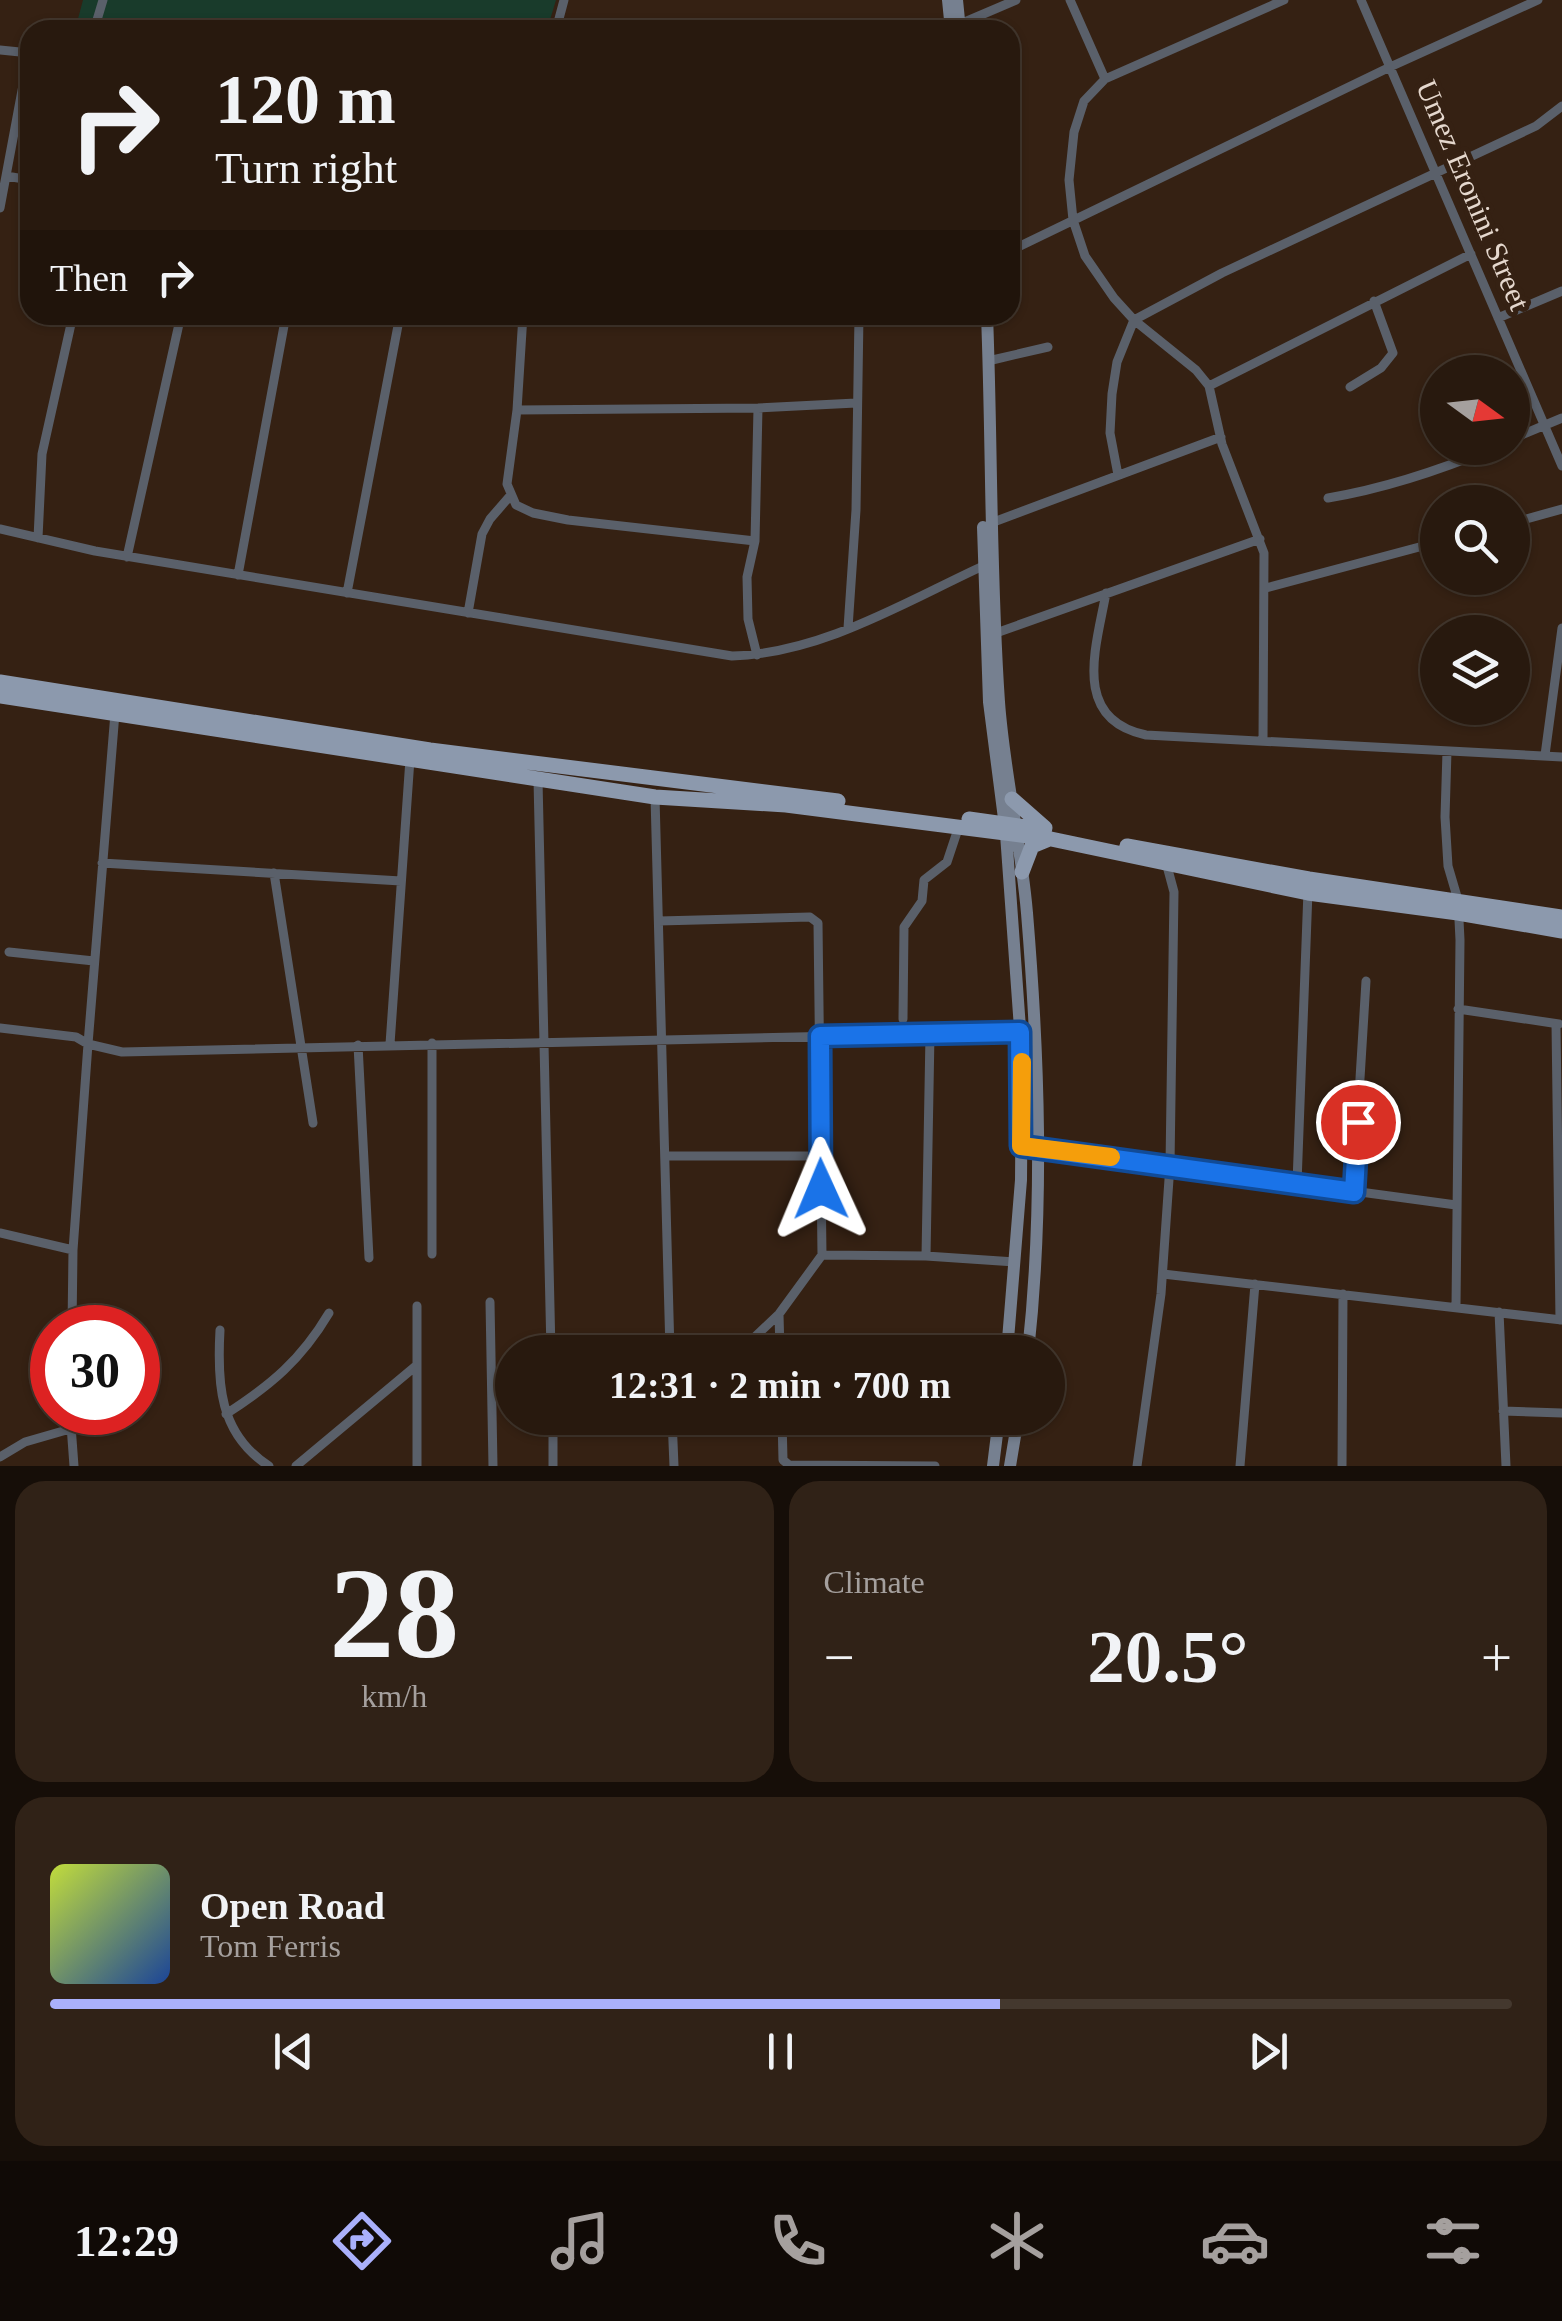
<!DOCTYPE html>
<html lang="en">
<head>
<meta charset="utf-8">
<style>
	:root { --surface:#28190e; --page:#302217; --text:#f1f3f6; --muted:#a5a09e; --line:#44382e; --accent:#aab0fb }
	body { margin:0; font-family:"Times New Roman",serif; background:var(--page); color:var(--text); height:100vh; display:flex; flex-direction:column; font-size:38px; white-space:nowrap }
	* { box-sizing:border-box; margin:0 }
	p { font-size:32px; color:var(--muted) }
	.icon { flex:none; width:55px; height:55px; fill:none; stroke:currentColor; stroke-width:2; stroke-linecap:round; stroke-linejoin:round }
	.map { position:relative; height:1466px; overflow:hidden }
	.drawer { display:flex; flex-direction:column; gap:15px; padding:15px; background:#160e08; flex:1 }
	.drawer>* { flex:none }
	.hud { position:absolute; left:20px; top:20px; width:1000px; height:305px; border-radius:30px; box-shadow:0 2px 8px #0004,0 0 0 2px var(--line); background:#28190e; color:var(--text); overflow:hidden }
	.needle { width:65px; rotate:105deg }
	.tools { position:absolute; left:1420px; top:355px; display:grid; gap:20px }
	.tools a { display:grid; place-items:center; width:110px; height:110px; border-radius:50%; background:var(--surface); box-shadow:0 2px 8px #0004,0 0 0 2px var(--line); font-size:50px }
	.speed { position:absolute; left:30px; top:1305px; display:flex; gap:20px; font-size:50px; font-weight:700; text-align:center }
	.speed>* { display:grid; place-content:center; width:130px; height:130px; border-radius:50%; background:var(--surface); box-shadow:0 2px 8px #0004,0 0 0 2px var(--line); line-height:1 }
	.speed .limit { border:15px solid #d22; background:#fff; color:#111 }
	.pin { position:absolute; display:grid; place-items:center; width:85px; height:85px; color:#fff; margin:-42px; border:5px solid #fff; border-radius:50%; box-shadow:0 2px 10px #0007 }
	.me { position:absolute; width:110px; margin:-55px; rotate:359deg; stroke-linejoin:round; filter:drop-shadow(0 0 8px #0008) }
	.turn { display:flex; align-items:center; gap:35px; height:210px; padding:0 30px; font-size:45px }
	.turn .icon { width:130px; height:130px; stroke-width:2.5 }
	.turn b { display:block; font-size:70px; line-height:85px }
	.then { display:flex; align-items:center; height:95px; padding:0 30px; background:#0003; gap:20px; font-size:38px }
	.big { font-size:75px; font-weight:600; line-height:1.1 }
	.drawer .widget { flex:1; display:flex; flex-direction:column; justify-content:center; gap:15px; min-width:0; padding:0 35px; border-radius:30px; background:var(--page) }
	.drawer .dial { align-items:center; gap:0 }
	.dial b { font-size:130px; line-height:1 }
	.song { display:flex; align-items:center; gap:30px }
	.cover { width:120px; height:120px; border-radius:15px; background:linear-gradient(135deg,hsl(70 70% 55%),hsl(220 70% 35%)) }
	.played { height:10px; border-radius:5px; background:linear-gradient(90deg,var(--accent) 65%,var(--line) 65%) }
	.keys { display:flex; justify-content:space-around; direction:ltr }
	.heat { display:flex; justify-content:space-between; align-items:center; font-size:55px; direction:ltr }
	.drawer .tiles { flex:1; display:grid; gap:15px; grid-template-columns:1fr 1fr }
	.widget:last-child { grid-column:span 2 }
	.trip { position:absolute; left:495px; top:1335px; width:570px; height:100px; border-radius:50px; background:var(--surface); box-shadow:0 2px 8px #0004,0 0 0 2px var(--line); font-weight:600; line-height:100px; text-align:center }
	.tab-bar { display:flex; height:160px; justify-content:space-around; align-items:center; background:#100a06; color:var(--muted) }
	.tab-bar .icon { width:70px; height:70px }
	.tab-bar .on { color:var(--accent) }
	.tab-bar b { font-size:45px; color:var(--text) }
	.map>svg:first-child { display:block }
</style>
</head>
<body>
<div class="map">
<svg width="1562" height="1466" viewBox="0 0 1562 1466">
	<rect width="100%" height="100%" fill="#352113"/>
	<path fill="#193b2b" d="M83 0H556L547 30H75Z"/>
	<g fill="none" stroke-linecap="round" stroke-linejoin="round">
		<path stroke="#5a606a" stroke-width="9" d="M1070 0 1105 79
			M1361 0 1562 466
			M960 24 1016 0
			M94 30 103 0
			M556 30 564 0
			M0 50 30 53
			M6 176 30 180
			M0 208 29 53
			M1010 251 1390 67 1538 0
			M523 315 517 410 507 484 516 505 533 513 568 520 755 541
			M1498 318 1562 291
			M988 361 1048 347
			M1209 386 1471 254
			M1350 387 1381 368 1393 353 1374 301
			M517 410 758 408 856 403
			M1512 439 1562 418
			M1118 475 1110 433 1112 394 1117 362 1134 320 1222 273 1536 126 1562 106
			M1328 498C1387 488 1438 471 1493 448
			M991 523 1221 437
			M1512 523 1562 509
			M0 529 95 551 732 656C822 653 903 603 983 566
			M38 538 42 454 73 315
			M127 557 181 315
			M238 575 286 315
			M1266 588 1438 542
			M347 593 400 315
			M1106 593C1096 648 1071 719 1146 735L1562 757
			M468 613 482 534 490 519 510 496
			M848 628 856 510 859 315
			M996 633 1260 539
			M757 655 748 619 747 577 755 541 758 408
			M1263 741 1264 553 1222 444 1209 386 1196 370 1134 320 1114 298 1085 256 1073 220 1069 180 1074 132 1084 101 1105 79 1284 0
			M1447 751 1445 817 1448 866 1458 900 1460 940 1456 1306
			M1545 755 1562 628
			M538 780 551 1352
			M655 797 670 1352
			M102 863 401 881
			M274 873 313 1123
			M659 921 810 917 818 923 822 1255
			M9 952 94 961
			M1458 1009 1559 1024
			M903 1019 904 927 922 901 924 880 947 862 959 826
			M1556 1024 1560 1320
			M0 1028 76 1037 88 1044 115 713
			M432 1043V1254
			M390 1044 410 759
			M358 1045 369 1258
			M1021 1146 1456 1205
			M665 1156H820
			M1297 1183 1308 891
			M1353 1192 1366 981
			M0 1233 73 1250 72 1328
			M73 1250 88 1044 122 1052 1020 1032
			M926 1256 930 1034
			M1163 1274 1562 1320
			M490 1302 493 1466
			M417 1306V1466
			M1499 1312 1506 1466
			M779 1314 780 1352
			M220 1330C217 1383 219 1434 269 1466
			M739 1352 779 1314 822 1255 926 1256 1015 1262
			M1503 1411 1562 1413
			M70 1412 74 1466
			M226 1414C271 1385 301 1360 329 1313
			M553 1418V1466
			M672 1418 674 1466
			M782 1418 783 1460 789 1465 935 1466
			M0 1457 25 1442 70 1429
			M296 1466 417 1365
			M1137 1466 1161 1294 1170 1165 1174 892 1167 866
			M1240 1466 1255 1284
			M1342 1466 1343 1294"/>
		<path stroke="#768090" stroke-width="12" d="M948 0 951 30
			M957 0 960 30
			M987 315C992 444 990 573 999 702 1004 773 1021 842 1027 913 1039 1059 1044 1207 1028 1352
			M983 527 989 702 1006 834 1022 1056 1021 1180 1007 1352
			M993 1466 999 1418
			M1010 1466 1018 1418"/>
		<path stroke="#8c99ad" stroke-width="15" d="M0 682 430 750 838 801
			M0 696 655 797 786 805 1051 839 1308 893 1458 913 1562 931
			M1012 799 1045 828
			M969 819 1040 829
			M1127 846 1309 879 1562 917
			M1022 872 1032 846 1049 839"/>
	</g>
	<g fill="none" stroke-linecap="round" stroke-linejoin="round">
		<g stroke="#114b97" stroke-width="25">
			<path id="route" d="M821 1189 820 1036 1020 1032 1021 1146 1354 1192 1358 1122"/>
		</g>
		<use href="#route" stroke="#1a73e8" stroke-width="18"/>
		<path stroke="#f59e0b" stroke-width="18" d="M1022 1062 1021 1146 1111 1157"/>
	</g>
	<g text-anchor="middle" stroke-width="10" stroke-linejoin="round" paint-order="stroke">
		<g font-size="30" fill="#e5d8ce" stroke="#352113">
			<text transform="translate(1473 195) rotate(67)" y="10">Umez Eronini Street</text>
		</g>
	</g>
</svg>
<div class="tools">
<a><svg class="needle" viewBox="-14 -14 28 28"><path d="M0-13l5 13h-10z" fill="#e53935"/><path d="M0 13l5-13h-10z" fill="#a5a09e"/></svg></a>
<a><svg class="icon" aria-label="search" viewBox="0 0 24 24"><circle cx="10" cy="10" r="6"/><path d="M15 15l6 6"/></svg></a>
<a><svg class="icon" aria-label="layers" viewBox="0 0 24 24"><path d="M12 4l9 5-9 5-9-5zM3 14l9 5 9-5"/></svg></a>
</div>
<div class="speed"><div class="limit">30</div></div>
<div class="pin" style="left:1358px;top:1122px;background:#d93025"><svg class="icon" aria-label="arrive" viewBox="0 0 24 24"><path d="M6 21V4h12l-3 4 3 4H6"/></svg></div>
<svg class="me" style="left:821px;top:1189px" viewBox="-20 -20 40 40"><path d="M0-17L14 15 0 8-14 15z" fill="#1a73e8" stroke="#fff" stroke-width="4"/></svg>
<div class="trip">12:31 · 2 min · 700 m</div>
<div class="hud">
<div class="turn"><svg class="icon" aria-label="right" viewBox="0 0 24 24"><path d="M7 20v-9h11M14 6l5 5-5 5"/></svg><div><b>120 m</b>Turn right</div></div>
<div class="then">Then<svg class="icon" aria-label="right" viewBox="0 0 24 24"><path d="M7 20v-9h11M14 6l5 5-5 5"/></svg></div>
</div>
</div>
<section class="drawer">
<div class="tiles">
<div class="widget dial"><b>28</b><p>km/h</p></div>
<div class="widget"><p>Climate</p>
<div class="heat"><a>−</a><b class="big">20.5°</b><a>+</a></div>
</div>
<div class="widget">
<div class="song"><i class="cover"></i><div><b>Open Road</b><p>Tom Ferris</p></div></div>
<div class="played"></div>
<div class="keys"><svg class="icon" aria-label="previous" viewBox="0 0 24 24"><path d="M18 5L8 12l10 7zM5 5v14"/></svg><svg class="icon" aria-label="pause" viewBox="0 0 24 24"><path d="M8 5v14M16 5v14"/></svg><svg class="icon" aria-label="next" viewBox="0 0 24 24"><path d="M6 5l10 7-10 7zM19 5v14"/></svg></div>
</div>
</div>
</section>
<nav class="tab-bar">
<b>12:29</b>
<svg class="icon on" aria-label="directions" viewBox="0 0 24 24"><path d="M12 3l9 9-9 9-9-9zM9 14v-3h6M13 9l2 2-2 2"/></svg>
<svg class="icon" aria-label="music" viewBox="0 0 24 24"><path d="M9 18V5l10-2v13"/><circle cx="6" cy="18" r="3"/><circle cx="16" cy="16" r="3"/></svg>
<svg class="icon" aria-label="phone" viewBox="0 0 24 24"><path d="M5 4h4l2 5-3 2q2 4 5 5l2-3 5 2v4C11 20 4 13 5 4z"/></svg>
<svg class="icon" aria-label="climate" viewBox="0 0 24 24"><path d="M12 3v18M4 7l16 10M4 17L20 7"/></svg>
<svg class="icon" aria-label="car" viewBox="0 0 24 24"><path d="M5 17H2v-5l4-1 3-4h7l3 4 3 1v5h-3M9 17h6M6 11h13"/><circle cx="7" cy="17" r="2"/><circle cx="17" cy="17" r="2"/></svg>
<svg class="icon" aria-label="filters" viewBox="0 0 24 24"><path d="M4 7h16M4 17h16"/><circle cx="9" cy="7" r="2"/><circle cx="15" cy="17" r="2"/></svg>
</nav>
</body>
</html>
